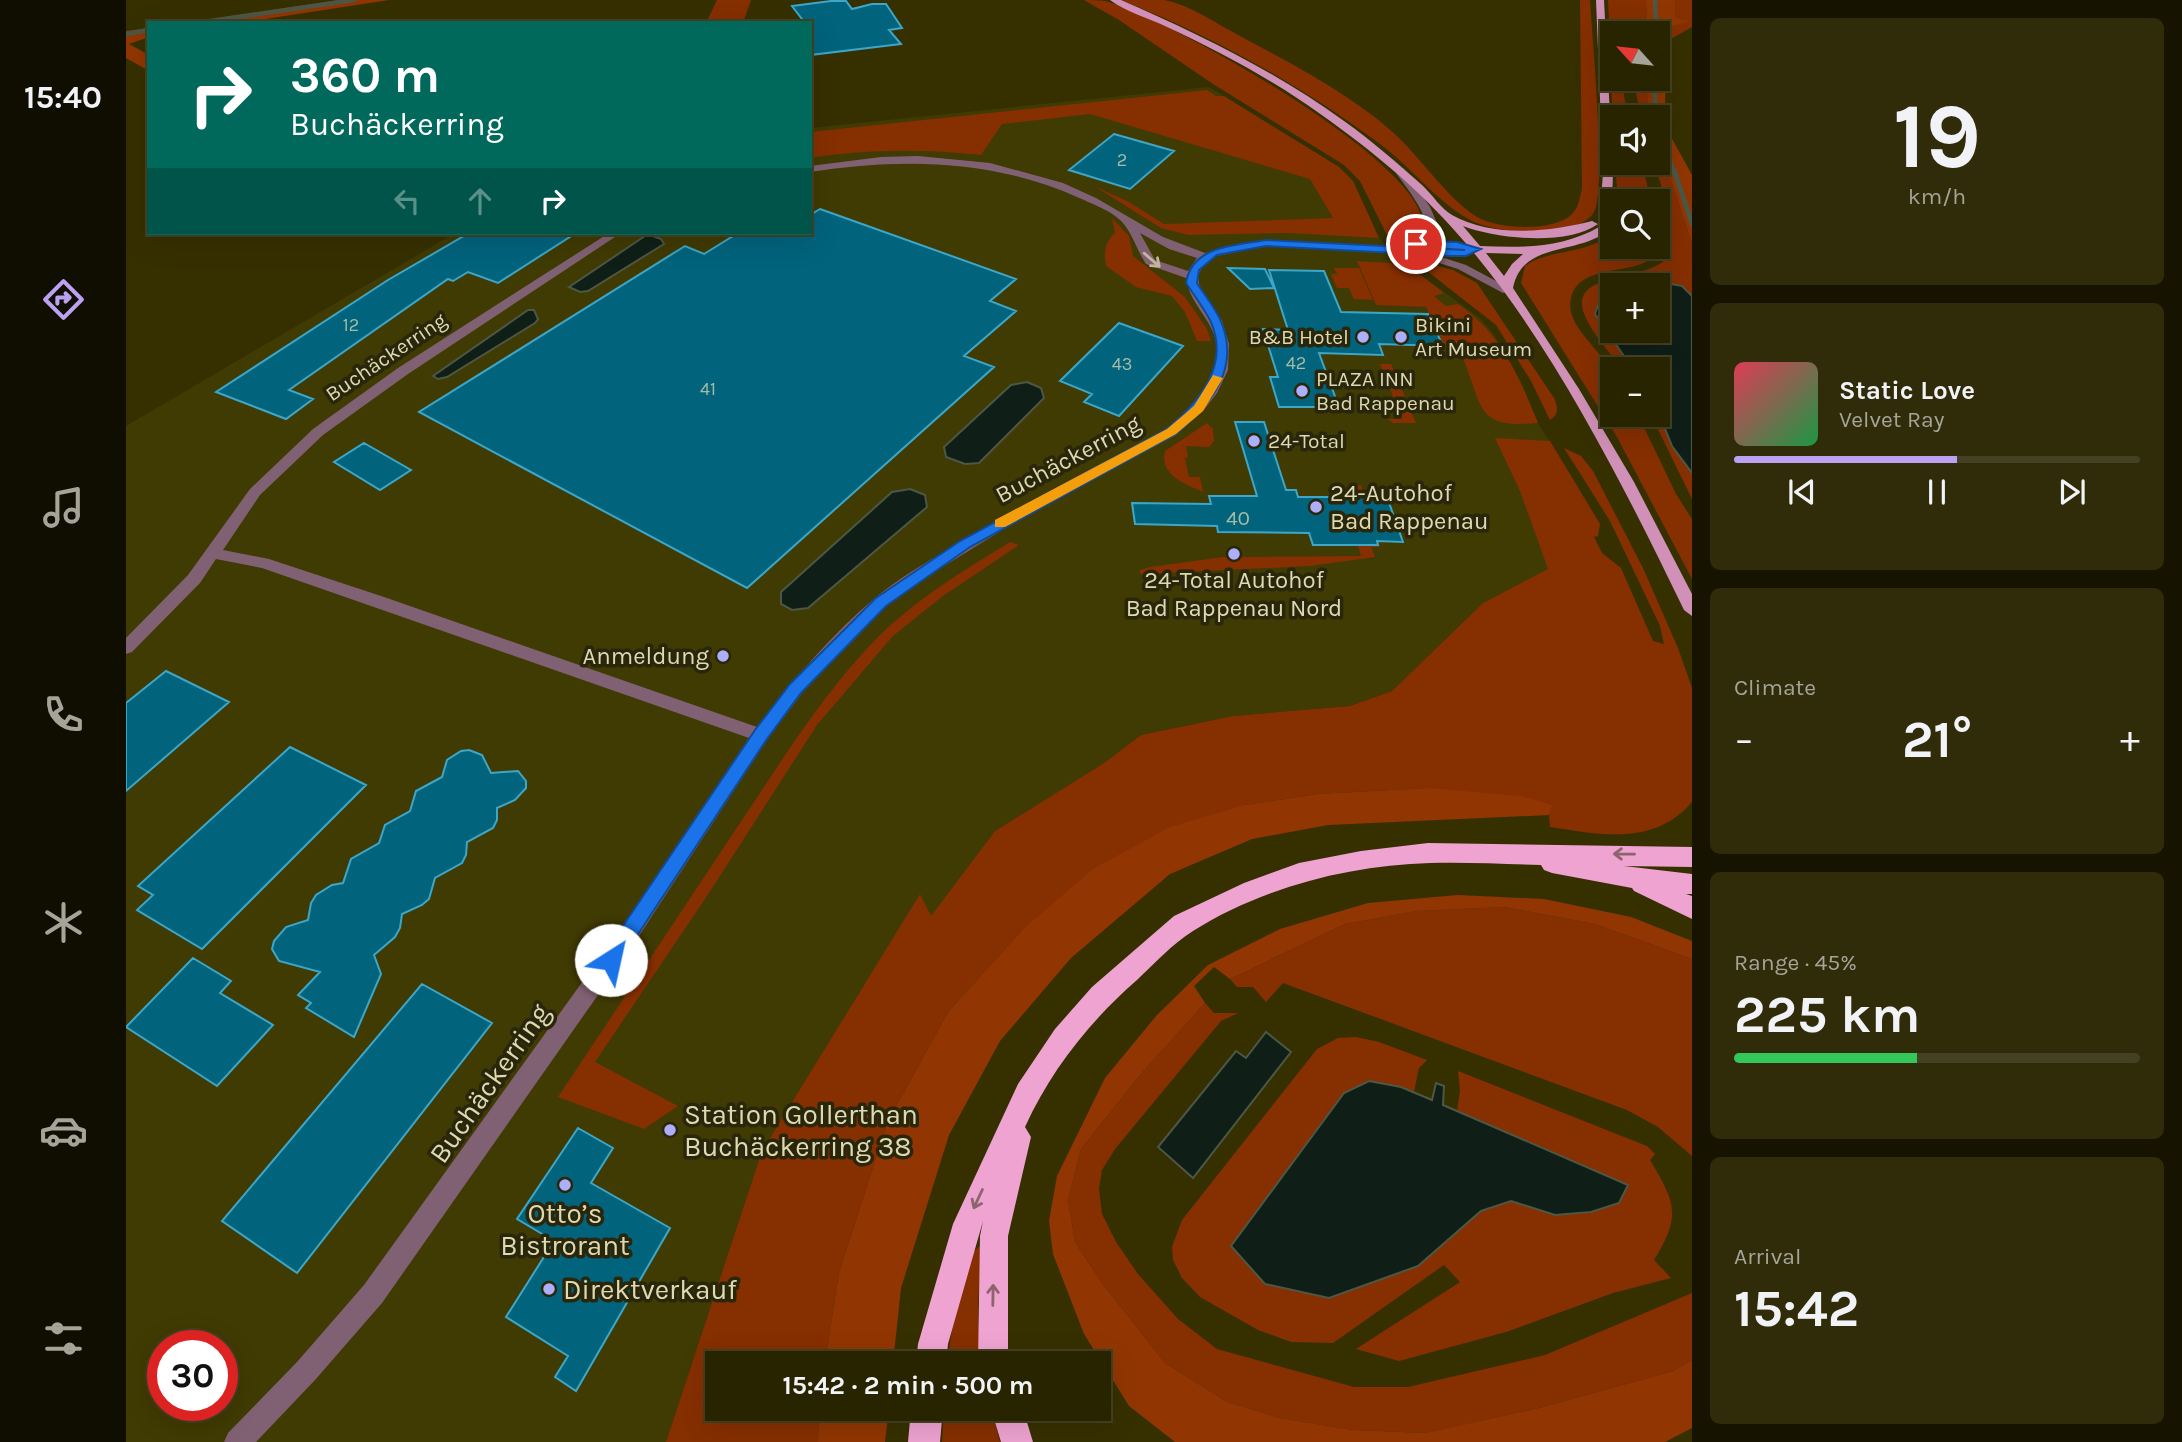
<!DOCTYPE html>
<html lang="en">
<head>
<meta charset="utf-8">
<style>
	:root { --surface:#282400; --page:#302c0a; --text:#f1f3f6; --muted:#a5a499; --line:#444122; --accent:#bca0f2 }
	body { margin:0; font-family:Karla,sans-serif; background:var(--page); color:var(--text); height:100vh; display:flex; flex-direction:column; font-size:26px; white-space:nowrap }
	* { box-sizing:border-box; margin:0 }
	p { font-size:23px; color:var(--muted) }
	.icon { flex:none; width:38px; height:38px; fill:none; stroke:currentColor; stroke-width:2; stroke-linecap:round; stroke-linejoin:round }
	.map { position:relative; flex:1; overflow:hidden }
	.sheet { display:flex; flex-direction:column; gap:18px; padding:18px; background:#161400; width:490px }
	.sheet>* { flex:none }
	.top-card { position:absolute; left:21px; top:21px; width:665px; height:214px; border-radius:0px; box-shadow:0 7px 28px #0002,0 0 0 2px var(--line); background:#00695c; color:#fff; overflow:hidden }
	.needle { width:46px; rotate:297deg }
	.buttons { position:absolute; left:1474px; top:21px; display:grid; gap:14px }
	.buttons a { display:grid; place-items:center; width:70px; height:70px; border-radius:0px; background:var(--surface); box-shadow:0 7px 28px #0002,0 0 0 2px var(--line); font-size:35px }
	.speed { position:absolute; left:21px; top:1330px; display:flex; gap:14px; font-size:35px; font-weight:700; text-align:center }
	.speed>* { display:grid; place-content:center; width:91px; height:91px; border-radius:50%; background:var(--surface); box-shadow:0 7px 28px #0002,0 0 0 2px var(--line); line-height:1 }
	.speed .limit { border:10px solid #d22; background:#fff; color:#111 }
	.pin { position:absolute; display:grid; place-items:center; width:60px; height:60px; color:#fff; margin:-30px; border:4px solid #fff; border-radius:50%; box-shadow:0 2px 7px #0007 }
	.me { position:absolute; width:77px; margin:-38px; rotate:35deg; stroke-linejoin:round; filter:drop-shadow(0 0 5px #0008) }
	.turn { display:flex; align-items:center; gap:24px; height:147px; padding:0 28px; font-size:32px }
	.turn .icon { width:91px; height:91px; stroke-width:2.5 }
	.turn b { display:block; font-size:49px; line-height:60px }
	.lanes { display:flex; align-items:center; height:66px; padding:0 28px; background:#0003; justify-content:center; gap:35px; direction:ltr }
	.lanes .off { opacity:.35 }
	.big { font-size:52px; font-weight:700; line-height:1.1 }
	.sheet .tile { flex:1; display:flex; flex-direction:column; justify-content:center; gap:10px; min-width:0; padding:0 24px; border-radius:10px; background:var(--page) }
	.sheet .dial { align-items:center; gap:0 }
	.dial b { font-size:91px; line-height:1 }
	.song { display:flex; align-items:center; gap:21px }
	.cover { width:84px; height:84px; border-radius:10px; background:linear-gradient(135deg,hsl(350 70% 55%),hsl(140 70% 35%)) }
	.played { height:7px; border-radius:4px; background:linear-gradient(90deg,var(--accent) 55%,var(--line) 55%) }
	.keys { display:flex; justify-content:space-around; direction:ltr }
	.heat { display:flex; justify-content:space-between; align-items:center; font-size:38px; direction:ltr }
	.charge { height:10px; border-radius:5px; background:linear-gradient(90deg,#34c759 45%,var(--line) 0) }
	.trip { position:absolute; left:579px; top:1351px; width:406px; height:70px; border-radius:0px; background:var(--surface); box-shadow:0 7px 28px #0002,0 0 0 2px var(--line); font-weight:700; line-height:70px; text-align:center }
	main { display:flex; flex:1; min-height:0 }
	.dock { display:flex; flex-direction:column; width:126px; justify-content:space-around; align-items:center; background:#100e00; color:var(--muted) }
	.dock .icon { width:49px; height:49px }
	.dock .on { color:var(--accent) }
	.dock b { font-size:32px; color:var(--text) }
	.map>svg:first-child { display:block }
</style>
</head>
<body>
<main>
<nav class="dock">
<b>15:40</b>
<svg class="icon on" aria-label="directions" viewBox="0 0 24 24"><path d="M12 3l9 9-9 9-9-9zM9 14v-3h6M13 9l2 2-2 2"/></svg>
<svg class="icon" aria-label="music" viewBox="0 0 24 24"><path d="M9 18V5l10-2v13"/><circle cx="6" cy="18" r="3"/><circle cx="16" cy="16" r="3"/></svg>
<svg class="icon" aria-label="phone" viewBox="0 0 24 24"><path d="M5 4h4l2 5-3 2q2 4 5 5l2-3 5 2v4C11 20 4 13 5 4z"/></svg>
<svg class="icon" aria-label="climate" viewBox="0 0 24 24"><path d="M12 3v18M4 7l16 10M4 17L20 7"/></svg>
<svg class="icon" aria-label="car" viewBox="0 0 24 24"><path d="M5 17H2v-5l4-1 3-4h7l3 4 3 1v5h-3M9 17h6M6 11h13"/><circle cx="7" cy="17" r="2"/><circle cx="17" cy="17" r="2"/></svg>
<svg class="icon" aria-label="filters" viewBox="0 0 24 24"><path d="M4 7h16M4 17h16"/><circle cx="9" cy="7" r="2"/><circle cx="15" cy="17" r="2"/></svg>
</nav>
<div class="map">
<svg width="1566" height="1442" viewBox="0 0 1566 1442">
	<rect width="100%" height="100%" fill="#363000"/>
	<path fill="#403a03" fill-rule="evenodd" d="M1083 87 1213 167 1227 181 1253 238 1280 264 1355 319 1367 333 1397 386 1412 423 1453 489 1423 569 1357 603 1266 691 1224 706 1107 716 1015 735 978 763 869 831 805 917 794 895 636 1151 540 1442H0V426L329 233H684V128ZM37 1346H96V1405H37Z"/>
	<path fill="#862f00" d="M591 0H625L617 23H580Z
		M958 0C964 0 972 0 979 1 1036 15 1306 165 1296 227L1286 224 1277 232 1262 237 1234 181 1218 165 1087 84 993 20Z
		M995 0C1009 0 1024 0 1038 0 1061 4 1085 20 1105 31 1160 61 1226 94 1272 137 1295 159 1328 206 1355 219 1376 229 1430 232 1447 213 1453 206 1454 197 1456 188L1454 0H1464C1466 35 1481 189 1468 212 1452 240 1374 234 1348 222 1313 205 1283 164 1250 141 1171 83 1086 36 995 0Z
		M1482 0H1520L1521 33H1486L1484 43Z
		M1549 0H1566V27L1543 40 1540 34 1544 27 1563 21 1550 18Z
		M1486 51V79H1495L1502 117H1487L1483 53Z
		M1507 79H1520L1525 117H1515Z
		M1081 90 1090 96H1098L1213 167 1227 181 1253 238 1162 233 1062 235 1035 228 968 186 1003 202 1038 224 1207 218 1184 179 964 114 876 124 855 155C797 149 742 149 684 158V132Z
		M1531 138 1566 244V296C1555 285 1536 278 1519 279 1508 279 1498 285 1486 285V291L1476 294 1485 338 1507 369H1496C1484 352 1467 335 1459 316 1438 267 1533 284 1543 253 1551 230 1535 185 1528 163H1531Z
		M1489 163H1516L1525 201H1492Z
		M986 218 1003 236 1007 256 1059 297 1081 329 1085 341H1071L1059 312 1046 296 1010 287 980 266C978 252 978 243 989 233Z
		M1486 232V247H1530C1527 280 1454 258 1445 298 1438 326 1476 349 1485 372 1489 383 1486 403 1486 415H1512L1550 494 1566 519V579L1491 437 1395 283 1399 266C1424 248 1465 255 1486 232Z
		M1287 260 1327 270 1351 283 1428 398C1432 408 1433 414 1424 420L1405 381 1370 325Z
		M1231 261 1280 264 1318 293 1308 296 1320 306 1332 304C1376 334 1392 375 1412 423 1350 429 1357 408 1337 358L1320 349 1300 307 1250 305Z
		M1208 268H1233L1247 300 1228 299 1223 288H1211L1205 274H1211Z
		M1254 364H1265L1290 423H1267L1261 419H1276Z
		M1531 409 1546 446 1566 473V499L1525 415H1531Z
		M1081 423 1087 429 1088 441 1083 447 1060 446 1062 457 1059 458 1063 477H1074L1077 492C1059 484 1033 475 1039 451Z
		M1369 438 1424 441 1474 524 1472 536 1468 537 1476 553 1495 568 1527 641 1538 644 1534 626 1484 521 1438 448 1455 456 1467 471 1517 568 1552 648 1566 688V802C1528 846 1476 835 1424 827L1423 815 1425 805 1303 788 1192 794 1119 805 896 930 822 1012 762 1121 713 1272 699 1363H592V1409H693L692 1442H540L636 1151 794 894 805 916 869 831 978 763 1015 735 1107 716 1224 706 1266 691 1357 603 1422 569 1394 491Z
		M1235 485 1254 547H1245L1249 557 1184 566 1014 574V570L1024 567 1097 557 1235 556 1219 505H1230L1224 486Z
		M884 542 893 545 817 596 767 636 691 725 583 893 469 1062 552 1106 518 1129 432 1097C492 1007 552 916 612 826 655 762 696 694 751 638 790 599 837 571 884 542Z
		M1378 907 1469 924 1566 959V1156L1532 1127 1501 1110 1157 983 1140 1002 1127 987H1111L1104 979 1219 924 1291 911Z
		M1079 1003 1088 1013H1112L1095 1021 989 1149 976 1170 973 1189 976 1214 990 1242 1012 1274 1052 1319 1091 1349 1228 1387H1282L1419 1355 1566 1293V1360L1547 1371 1417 1407 1301 1433 1227 1430 1154 1418 1101 1402 1039 1363 976 1283 949 1242 942 1200 955 1149 1014 1075Z
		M1230 1037 1253 1042 1301 1060 1293 1068 1288 1092 1275 1087 1292 1266 1355 1211 1385 1201 1429 1215 1501 1185 1331 1111 1334 1091 1332 1071 1521 1146 1529 1154 1524 1160C1549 1202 1556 1215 1528 1260L1545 1278 1487 1293 1380 1332 1273 1361 1230 1349 1334 1282 1318 1265 1207 1343 1165 1342 1132 1330 1074 1297 1056 1278 1047 1260 1046 1247 1056 1220 1191 1049 1212 1038Z
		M855 1245 852 1306 854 1363H821L836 1262Z
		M818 1409H865L874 1442H816Z"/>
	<path fill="#913603" d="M213 0H263L114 23H58Z
		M1520 0H1549L1550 18 1565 21 1544 27 1540 34 1543 40H1531V33H1521Z
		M23 28V37L3 44 23 55V71L0 58V31Z
		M1531 45 1540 50 1539 117 1544 135 1566 175V244L1531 138V117H1525L1523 113 1520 79H1531Z
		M1303 788 1395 796 1426 805 1423 815 1202 825 1126 839 1044 874 945 958 874 1041 823 1135 775 1288 767 1363H699L713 1272 762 1121 822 1012 896 930 967 869 1044 827 1119 805 1192 794Z
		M1332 895 1418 899 1505 917 1566 941V959L1469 924 1378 907 1291 911 1219 924 1104 979 1088 967 1068 986 1079 1003 1014 1075 955 1149 942 1200 949 1242 976 1283 1039 1363 1101 1402 1154 1418 1227 1430 1300 1433 1417 1407 1547 1371 1566 1360V1428L1539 1442H1049L1003 1406 958 1334 927 1254 923 1221 931 1176 979 1078 1031 1015 1082 965 1154 929 1242 903Z
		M693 1409H763L759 1442H692Z"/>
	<path fill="#0f1f17" stroke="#4d5745" stroke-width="2" d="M524 235 535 239 538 244 462 291 454 292 443 287 519 236Z
		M1518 279 1556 286 1566 296V473L1546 446 1531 409V369H1507L1469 314 1476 294 1486 291V331H1531V285H1500Z
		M402 310H408L412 319 409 323 321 377 312 379 307 376Z
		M901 382 915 388 918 398 853 463 839 464 820 457 818 447 885 385Z
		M784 489 799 495 801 507 682 608 666 610 655 604V592L766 492Z
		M1140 1032 1165 1052 1067 1178 1032 1147 1110 1051 1120 1058Z
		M1243 1081 1275 1087 1306 1100 1310 1083 1318 1086 1317 1105 1502 1185 1493 1203 1465 1212 1429 1215 1385 1201 1355 1211 1292 1266 1203 1298 1139 1284 1105 1246 1218 1093Z"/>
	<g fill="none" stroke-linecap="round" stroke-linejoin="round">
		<path stroke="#4d5745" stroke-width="4.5" d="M1529 0 1530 33
			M71 23 228 0
			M0 34 23 30
			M1528 79 1530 117
			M1531 122 1548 172"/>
		<path stroke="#4d5745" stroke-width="5" d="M1548 170 1566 224"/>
	</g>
	<path fill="#02637c" stroke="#3ca7c8" stroke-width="2" d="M705 1H720L726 9 746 4H760L776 28 763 30 775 44 684 55V23H679L666 6Z
		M988 134 1048 151 1004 189 943 170Z
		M694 209 890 279 864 301 890 311 838 356 868 367 621 588 293 412 559 246 578 254 612 233H684V215Z
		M343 233H450L372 283 342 272 327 281 322 279 163 390 187 399 160 419 90 392 262 280Z
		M1102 268 1139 269 1148 288 1124 289Z
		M1143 270 1198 271 1215 312 1302 314 1317 346 1253 344 1257 355 1193 353 1210 399H1201L1204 407H1153L1144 377H1152L1137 329 1162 330Z
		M993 323 1057 346 993 416 958 402 966 394 934 381Z
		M1109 422H1138L1160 490H1170L1172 497H1261L1277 542 1251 541 1252 545H1187L1183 533 1092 532 1091 526 1009 524 1006 503 1085 504 1083 496H1131Z
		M238 443 285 470 254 490 208 462Z
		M40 671 103 702 0 791V703Z
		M164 747 240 785 76 949 11 910 27 895 12 886Z
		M343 750 356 755 365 773 392 771 400 781V788L389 800 371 808V820L367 828 341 842 340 855 336 863 309 878 303 899 296 905 276 914 274 928 269 937 248 955 255 974 228 1037 180 1008 185 1003 172 995 194 972 153 961 146 949 148 941 160 927 182 920 185 903 190 895 206 885 217 883 225 859 253 843 259 825 284 811 290 791 316 777 321 760 335 751Z
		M67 958 105 981 94 993 147 1025 91 1086 0 1027Z
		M296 984 366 1023 171 1273 96 1221Z
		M452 1128 487 1148 465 1183 544 1228 450 1391 429 1377 442 1356 380 1317 428 1241 391 1219Z"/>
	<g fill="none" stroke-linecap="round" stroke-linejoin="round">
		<path fill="#806173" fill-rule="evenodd" d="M792 156 864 163 937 183 970 198 1037 237 1079 253 1140 240 1324 250H1338L1350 246 1356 249 1340 256H1312L1340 265 1387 290 1377 293 1332 269 1307 261 1305 259 1310 256 1140 246 1091 256 1077 265 1072 276 1074 290 1096 321 1103 344 1102 370 1091 393 1077 411 1050 435 894 519 802 576 761 606 676 693 641 740 507 945 256 1303 189 1380 130 1442H98L102 1433 171 1362 238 1285 493 931 623 738 136 568 90 559 74 583 6 652 0 654V638L62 575 124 489 187 429 272 368 483 233H495L282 374 197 435 134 495 97 550 143 559 261 598 631 727C666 681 705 635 749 598 772 579 799 563 824 548 870 520 916 495 963 470 988 456 1019 445 1042 427 1061 413 1081 394 1088 371 1102 326 1065 313 1060 278L1020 264C1012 252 1006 233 997 223 987 211 964 203 951 197 865 159 775 158 684 172V166L755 157ZM1014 233 1043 249 1071 258 1062 271 1029 260Z
			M1269 168H1277L1304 207 1311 223 1306 235 1294 246 1284 244C1289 239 1298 235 1299 228 1303 214 1276 182 1268 170Z"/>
		<path fill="#d090b7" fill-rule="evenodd" d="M984 0H995C1073 34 1149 71 1218 121 1246 141 1271 163 1296 185 1306 194 1315 209 1326 215 1367 238 1423 232 1466 221L1472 224C1442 246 1370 239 1337 226L1354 246C1396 248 1437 248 1473 227L1477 173 1470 0H1478L1487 173 1485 228C1454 257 1397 239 1387 288L1453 389 1508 482 1566 594V616L1558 610C1497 484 1421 333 1329 231 1283 179 1229 137 1171 98 1130 71 1086 48 1041 27 1023 18 1000 12 984 0ZM1360 253 1397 254 1386 264 1378 276Z"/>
		<path fill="#efa3d1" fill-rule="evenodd" d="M1302 843 1566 847V867L1498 866 1566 874V894H1560L1566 896V919L1508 891 1506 888 1426 873 1418 870 1415 865C1378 864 1341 862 1304 863 1223 865 1135 888 1067 931 1046 944 1028 964 1011 980 964 1021 925 1070 899 1127L905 1137 882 1236V1363H852L854 1236 857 1221 822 1344 820 1363H790L792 1344 827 1224 892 1084 929 1029 966 987 1048 916 1118 883 1173 863 1235 851Z
			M785 1409H817L814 1442H782Z
			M865 1409H897L907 1442H875Z"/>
	</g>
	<defs><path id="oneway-shaft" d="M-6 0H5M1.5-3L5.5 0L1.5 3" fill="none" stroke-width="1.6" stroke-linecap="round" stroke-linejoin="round" transform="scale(1.75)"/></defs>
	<use stroke="#c1b59e" href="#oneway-shaft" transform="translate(1026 260) rotate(41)"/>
	<g stroke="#8c646e">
		<use href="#oneway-shaft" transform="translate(1498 854) rotate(-179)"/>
		<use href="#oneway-shaft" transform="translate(852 1199) rotate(115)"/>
		<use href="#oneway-shaft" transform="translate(867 1295) rotate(-89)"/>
	</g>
	<path fill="#1a73e8" stroke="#114b97" stroke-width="2" d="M1140 240 1339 250 1290 247 1284 244 1290 241 1331 242 1355 249 1340 256H1324L1140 246 1091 255 1073 270 1071 283C1079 296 1091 310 1096 324 1114 371 1083 406 1050 434L844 547 760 606 675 693 641 739 491 966 485 968 478 966 475 960 478 954 629 730 664 684 750 598 834 541 1041 429C1073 402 1105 365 1084 320 1077 307 1068 295 1060 283 1066 245 1109 246 1140 240Z"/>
	<path fill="#f59e0b" d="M1087 375 1097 378 1077 411 1050 434 879 527H869V520L1041 429 1068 406Z"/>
	<g fill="#adaffb" stroke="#29260b" stroke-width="2.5">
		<circle cx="1237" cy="337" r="7"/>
		<circle cx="1275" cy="337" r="7"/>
		<circle cx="1176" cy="391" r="7"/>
		<circle cx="1128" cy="441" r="7"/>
		<circle cx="1190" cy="507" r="7"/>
		<circle cx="1108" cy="554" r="7"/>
		<circle cx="597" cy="656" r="7"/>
		<circle cx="544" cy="1130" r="7"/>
		<circle cx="439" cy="1185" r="7"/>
		<circle cx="423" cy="1289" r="7"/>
	</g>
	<g text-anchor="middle" stroke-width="7" stroke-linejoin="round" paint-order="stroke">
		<g font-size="18" fill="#a6bca4">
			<text x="996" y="166">2</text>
			<text x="225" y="331">12</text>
			<text x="1170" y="369">42</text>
			<text x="996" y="370">43</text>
			<text x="582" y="395">41</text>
		</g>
		<g font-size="21" fill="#ddd9b1" stroke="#29260b" text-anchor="start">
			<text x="1289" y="332">Bikini<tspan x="1289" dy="24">Art Museum</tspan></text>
			<text x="1223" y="344" text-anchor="end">B&amp;B Hotel</text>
			<text x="1190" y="386">PLAZA INN<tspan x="1190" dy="24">Bad Rappenau</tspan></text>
			<text x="1142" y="448">24-Total</text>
		</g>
		<g font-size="21" fill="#ddd9b1" stroke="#29260b">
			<text transform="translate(260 357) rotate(-34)" y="7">Buchäckerring</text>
		</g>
		<g font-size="21" fill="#a6bca4">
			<text x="1112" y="525">40</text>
		</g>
		<g font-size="24" fill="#ddd9b1" stroke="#29260b">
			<text transform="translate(942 459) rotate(-28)" y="8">Buchäckerring</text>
		</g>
		<g font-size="24" fill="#ddd9b1" stroke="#29260b" text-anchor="start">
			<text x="1204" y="501">24-Autohof<tspan x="1204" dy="28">Bad Rappenau</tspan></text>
			<text x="1108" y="588" text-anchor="middle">24-Total Autohof<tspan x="1108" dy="28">Bad Rappenau Nord</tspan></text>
			<text x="583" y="664" text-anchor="end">Anmeldung</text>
		</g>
		<g font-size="28" fill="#ddd9b1" stroke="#29260b">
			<text transform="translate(363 1083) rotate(-55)" y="10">Buchäckerring</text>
		</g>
		<g font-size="28" fill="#ddd9b1" stroke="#29260b" text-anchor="start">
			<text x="558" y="1124">Station Gollerthan<tspan x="558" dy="32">Buchäckerring 38</tspan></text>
			<text x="439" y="1223" text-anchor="middle">Otto’s<tspan x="439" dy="32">Bistrorant</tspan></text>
			<text x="437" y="1299">Direktverkauf</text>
		</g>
	</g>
</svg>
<div class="buttons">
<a><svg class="needle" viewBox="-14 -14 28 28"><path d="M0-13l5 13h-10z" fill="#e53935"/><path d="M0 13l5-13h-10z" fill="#a5a499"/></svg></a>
<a><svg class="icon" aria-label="sound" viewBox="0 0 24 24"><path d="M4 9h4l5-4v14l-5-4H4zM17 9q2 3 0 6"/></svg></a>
<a><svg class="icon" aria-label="search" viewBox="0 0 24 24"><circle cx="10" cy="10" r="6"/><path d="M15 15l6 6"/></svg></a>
<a>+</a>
<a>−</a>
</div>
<div class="speed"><div class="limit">30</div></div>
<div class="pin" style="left:1290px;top:244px;background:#d93025"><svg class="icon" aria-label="arrive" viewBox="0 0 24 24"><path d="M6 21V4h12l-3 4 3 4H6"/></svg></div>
<svg class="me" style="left:485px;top:960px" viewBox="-20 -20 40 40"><circle r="19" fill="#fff"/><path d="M0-13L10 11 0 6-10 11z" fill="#1a73e8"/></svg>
<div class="trip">15:42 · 2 min · 500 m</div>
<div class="top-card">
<div class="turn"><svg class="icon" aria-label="right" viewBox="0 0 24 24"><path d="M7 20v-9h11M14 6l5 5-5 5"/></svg><div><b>360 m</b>Buchäckerring</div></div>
<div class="lanes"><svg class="icon off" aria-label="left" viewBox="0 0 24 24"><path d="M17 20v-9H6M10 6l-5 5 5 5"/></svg><svg class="icon off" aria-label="ahead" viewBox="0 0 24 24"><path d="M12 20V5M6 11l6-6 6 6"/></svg><svg class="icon" aria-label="right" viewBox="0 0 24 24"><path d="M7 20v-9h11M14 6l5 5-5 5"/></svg></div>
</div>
</div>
<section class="sheet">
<div class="tile dial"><b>19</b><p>km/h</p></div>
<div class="tile">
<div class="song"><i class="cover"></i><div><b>Static Love</b><p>Velvet Ray</p></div></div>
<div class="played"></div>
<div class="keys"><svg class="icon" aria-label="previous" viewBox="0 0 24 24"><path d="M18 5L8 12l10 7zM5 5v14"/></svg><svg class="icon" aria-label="pause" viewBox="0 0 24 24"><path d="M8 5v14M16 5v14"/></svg><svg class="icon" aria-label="next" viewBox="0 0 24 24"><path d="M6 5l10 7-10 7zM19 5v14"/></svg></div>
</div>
<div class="tile"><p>Climate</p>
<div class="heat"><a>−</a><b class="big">21°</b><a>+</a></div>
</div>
<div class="tile"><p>Range · 45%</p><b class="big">225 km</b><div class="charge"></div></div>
<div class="tile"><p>Arrival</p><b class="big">15:42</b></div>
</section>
</main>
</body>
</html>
